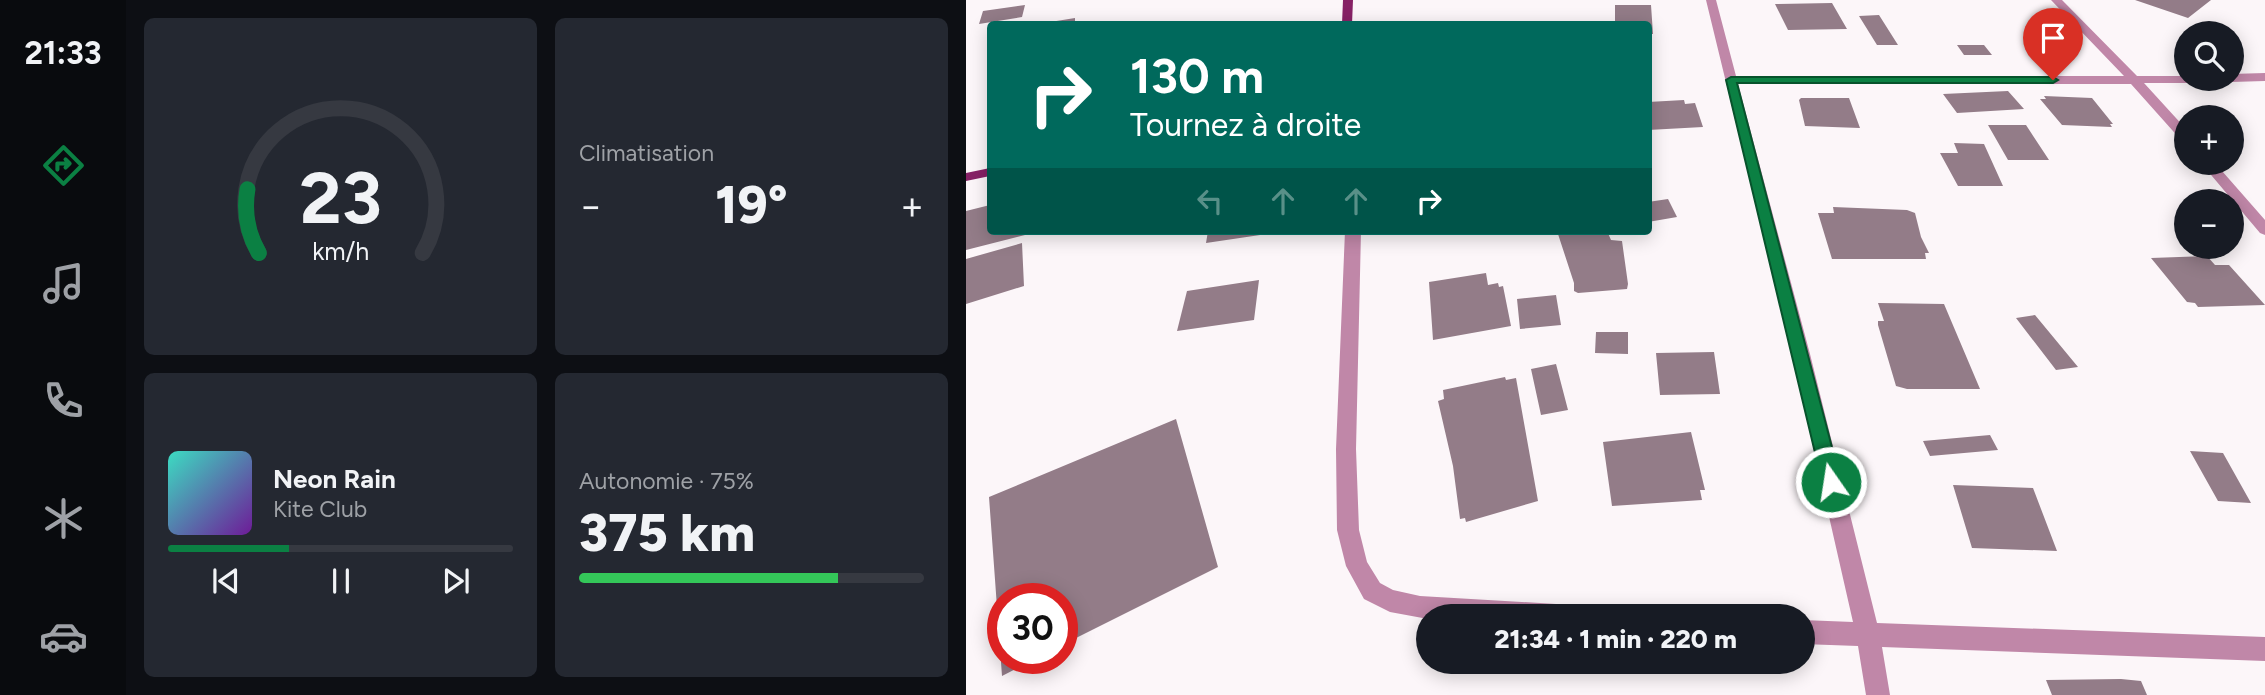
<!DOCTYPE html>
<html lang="fr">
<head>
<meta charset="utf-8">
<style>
	:root { --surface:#171b24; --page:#242831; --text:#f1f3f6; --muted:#9ea1a6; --line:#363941; --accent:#0b8043 }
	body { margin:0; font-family:Figtree,sans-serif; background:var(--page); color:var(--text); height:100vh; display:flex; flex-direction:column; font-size:26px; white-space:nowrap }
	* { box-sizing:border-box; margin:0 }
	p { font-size:23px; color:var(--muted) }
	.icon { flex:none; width:38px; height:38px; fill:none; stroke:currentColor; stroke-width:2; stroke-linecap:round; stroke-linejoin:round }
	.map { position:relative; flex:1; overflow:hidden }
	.details { display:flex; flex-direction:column; gap:18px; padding:18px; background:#0d0f14; width:840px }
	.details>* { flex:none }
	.hud { position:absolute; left:21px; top:21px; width:665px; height:214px; border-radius:7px; box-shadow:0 4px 18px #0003; background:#00695c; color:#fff; overflow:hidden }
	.tools { position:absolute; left:1208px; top:21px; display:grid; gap:14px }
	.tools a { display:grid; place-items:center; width:70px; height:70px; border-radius:50%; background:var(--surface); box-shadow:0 4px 18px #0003; font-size:35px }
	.speed { position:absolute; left:21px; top:583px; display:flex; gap:14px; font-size:35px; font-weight:700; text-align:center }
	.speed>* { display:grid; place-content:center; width:91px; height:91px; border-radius:50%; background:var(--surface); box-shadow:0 4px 18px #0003; line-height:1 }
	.speed .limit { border:10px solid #d22; background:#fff; color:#111 }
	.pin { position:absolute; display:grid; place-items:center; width:60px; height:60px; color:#fff; margin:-72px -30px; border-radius:50% 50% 50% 0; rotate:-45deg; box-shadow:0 0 7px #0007 }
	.pin .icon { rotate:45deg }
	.me { position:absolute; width:77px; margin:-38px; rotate:347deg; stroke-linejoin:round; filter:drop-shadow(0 0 5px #0008) }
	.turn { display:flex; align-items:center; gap:24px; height:147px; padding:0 28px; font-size:32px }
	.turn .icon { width:91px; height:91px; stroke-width:2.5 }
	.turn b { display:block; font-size:49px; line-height:60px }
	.lanes { display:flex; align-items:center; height:66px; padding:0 28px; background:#0003; justify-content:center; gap:35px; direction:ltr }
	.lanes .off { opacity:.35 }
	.big { font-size:52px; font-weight:800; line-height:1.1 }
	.details .tile { flex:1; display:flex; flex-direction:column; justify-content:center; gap:10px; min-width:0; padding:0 24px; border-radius:10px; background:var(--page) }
	.details .dial { align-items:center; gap:0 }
	.dial svg { height:182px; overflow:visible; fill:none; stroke:var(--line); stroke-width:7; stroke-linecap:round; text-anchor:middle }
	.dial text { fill:var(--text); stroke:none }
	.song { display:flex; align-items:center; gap:21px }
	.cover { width:84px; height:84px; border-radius:10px; background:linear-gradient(135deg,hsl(170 70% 55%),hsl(280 70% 35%)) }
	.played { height:7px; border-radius:4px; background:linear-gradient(90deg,var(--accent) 35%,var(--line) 35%) }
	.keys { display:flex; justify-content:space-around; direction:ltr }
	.heat { display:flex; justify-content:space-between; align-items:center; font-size:38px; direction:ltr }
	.charge { height:10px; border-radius:5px; background:linear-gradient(90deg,#34c759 75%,var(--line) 0) }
	.details .tiles { flex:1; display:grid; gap:18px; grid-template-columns:repeat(2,1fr) }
	.trip { position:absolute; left:450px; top:604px; width:399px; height:70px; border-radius:35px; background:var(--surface); box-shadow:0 4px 18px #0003; font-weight:800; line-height:70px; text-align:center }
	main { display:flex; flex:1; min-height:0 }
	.menu { display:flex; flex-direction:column; width:126px; justify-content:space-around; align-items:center; background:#090b0e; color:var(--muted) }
	.menu .icon { width:49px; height:49px }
	.menu .selected { color:var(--accent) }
	.menu b { font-size:32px; color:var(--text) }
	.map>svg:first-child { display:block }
</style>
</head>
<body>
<main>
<nav class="menu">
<b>21:33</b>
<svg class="icon selected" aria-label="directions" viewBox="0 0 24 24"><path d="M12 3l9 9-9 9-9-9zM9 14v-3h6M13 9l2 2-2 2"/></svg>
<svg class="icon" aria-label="music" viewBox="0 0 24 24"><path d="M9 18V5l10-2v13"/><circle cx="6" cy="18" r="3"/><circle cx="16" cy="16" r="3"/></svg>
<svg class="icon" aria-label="phone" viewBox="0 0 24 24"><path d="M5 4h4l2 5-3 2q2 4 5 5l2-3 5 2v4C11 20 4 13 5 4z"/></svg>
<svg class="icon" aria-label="climate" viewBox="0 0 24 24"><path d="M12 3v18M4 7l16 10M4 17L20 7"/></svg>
<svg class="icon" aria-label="car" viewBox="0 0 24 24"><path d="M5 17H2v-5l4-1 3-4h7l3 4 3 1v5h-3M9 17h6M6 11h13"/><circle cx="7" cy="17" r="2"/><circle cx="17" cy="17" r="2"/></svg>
</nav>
<section class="details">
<div class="tiles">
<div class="tile dial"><svg viewBox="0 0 100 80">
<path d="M14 69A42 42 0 1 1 86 69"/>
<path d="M14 69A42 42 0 0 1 9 41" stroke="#0b8043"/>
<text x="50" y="56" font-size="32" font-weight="700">23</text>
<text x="50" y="72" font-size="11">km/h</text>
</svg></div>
<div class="tile"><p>Climatisation</p>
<div class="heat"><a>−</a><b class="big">19°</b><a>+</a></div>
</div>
<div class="tile">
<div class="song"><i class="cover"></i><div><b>Neon Rain</b><p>Kite Club</p></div></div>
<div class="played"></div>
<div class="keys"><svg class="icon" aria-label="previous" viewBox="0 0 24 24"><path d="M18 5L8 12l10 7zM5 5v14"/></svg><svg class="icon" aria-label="pause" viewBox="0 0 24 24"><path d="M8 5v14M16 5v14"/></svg><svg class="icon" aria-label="next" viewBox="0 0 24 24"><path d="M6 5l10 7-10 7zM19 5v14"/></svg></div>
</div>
<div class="tile"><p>Autonomie · 75%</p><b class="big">375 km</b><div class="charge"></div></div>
</div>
</section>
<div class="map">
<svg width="1299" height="695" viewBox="0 0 1299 695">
	<rect width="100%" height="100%" fill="#fcf6f9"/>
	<path fill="#937c88" d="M1169 0H1245L1222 18Z
		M866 3 881 29 822 30 809 4Z
		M59 5 56 17 13 24 17 11Z
		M649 5H685L687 34H682V24H649Z
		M913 15 932 45H911L893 16Z
		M109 18V24H78V23Z
		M991 45H1018L1026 55H998Z
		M1042 91 1058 109 991 113 977 94Z
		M1078 96 1126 98 1147 124H1144L1146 127 1096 125 1074 99H1080Z
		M835 98H883L894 128 839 126 833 100Z
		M718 100 719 104 729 103 737 127 682 130V102Z
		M1022 125H1060L1083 160H1042Z
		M988 143 1018 144 1037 186H992L974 153H992Z
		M702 199 711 217 682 222V202Z
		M24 205V231L71 232 0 250V211Z
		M867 207 941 210 949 213 955 237 963 253H959L960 259H866L852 213H868Z
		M242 231H307L308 233 240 243Z
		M591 231H641L645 240 656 241 662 284 661 289 612 293 608 291V283Z
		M56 243 58 286 0 304V259Z
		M1241 256 1249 265H1263L1299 305 1232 307 1229 303 1221 302 1185 258Z
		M520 273 522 285 532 283 533 287 537 286 545 326 467 340 463 282Z
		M293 280 288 320 211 331 221 291Z
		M590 295 595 325 554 329 551 299Z
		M912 303 978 304 1014 389H941L930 386 912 325V321H918Z
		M1069 315 1112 367 1090 370 1050 318Z
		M630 332H662V354L629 353Z
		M748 352 754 394 694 395 690 353Z
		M590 364 602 410 575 415 565 369Z
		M539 377 540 380 550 378 572 501 500 522 499 518 494 519 487 466 472 401 478 399 477 390Z
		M210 419 252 567 96 645V598H37V658H71L36 676 23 497Z
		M725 432 739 490H734L736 500 646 506 637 442Z
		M1024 435 1032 450 964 456 957 441Z
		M1224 451 1257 453 1285 503 1252 501Z
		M987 485 1067 488 1091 551 1006 548Z
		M1155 679 1175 681 1181 695H1086L1080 680Z"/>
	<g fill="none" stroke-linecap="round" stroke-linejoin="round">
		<path fill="#c087a8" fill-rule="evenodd" d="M740 0H750L770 76H1158L1085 0H1096L1171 76H1220V79H1230L1224 83H1178L1220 129V141L1215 140 1165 84H772L844 354 911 623 1299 637V661L916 647 924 695H900L892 646 836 644V620L887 622 826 354Z
			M1299 73V81L1265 82 1260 79H1265V74Z
			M1235 163H1249L1299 220V235L1294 233Z
			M379 231H395L390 449 393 530 401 562 414 583 427 590 454 596 590 604 598 608 602 616H462V619L424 612 398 599 380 566 371 530 370 449Z"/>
		<path fill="#872166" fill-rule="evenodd" d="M377 0H387L386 24H376Z
			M24 168V176L0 181V173Z"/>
	</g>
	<path fill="#0b8043" stroke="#07532c" stroke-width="2" d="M765 77H1087L1092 80 1087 83H771L875 482 872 488 865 490 859 488 856 482 760 80Z"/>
</svg>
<div class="tools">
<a><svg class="icon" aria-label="search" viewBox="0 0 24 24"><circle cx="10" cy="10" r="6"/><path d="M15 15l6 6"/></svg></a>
<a>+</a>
<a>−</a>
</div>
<div class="speed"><div class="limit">30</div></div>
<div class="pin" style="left:1087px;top:80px;background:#d93025"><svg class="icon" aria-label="arrive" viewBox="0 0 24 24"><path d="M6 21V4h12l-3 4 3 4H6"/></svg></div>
<svg class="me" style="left:865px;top:482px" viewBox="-20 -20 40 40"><circle r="17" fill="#0b8043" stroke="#fff" stroke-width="3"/><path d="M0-11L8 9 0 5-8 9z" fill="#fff"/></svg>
<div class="trip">21:34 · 1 min · 220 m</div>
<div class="hud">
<div class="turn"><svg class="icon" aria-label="right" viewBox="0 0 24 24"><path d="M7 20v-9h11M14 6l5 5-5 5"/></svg><div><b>130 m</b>Tournez à droite</div></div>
<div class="lanes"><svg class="icon off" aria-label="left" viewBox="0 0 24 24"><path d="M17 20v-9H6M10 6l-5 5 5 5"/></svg><svg class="icon off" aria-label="ahead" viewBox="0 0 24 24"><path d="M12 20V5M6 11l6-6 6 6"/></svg><svg class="icon off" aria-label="ahead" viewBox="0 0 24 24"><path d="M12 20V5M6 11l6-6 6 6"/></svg><svg class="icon" aria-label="right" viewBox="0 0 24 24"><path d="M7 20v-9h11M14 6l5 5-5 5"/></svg></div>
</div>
</div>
</main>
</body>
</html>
